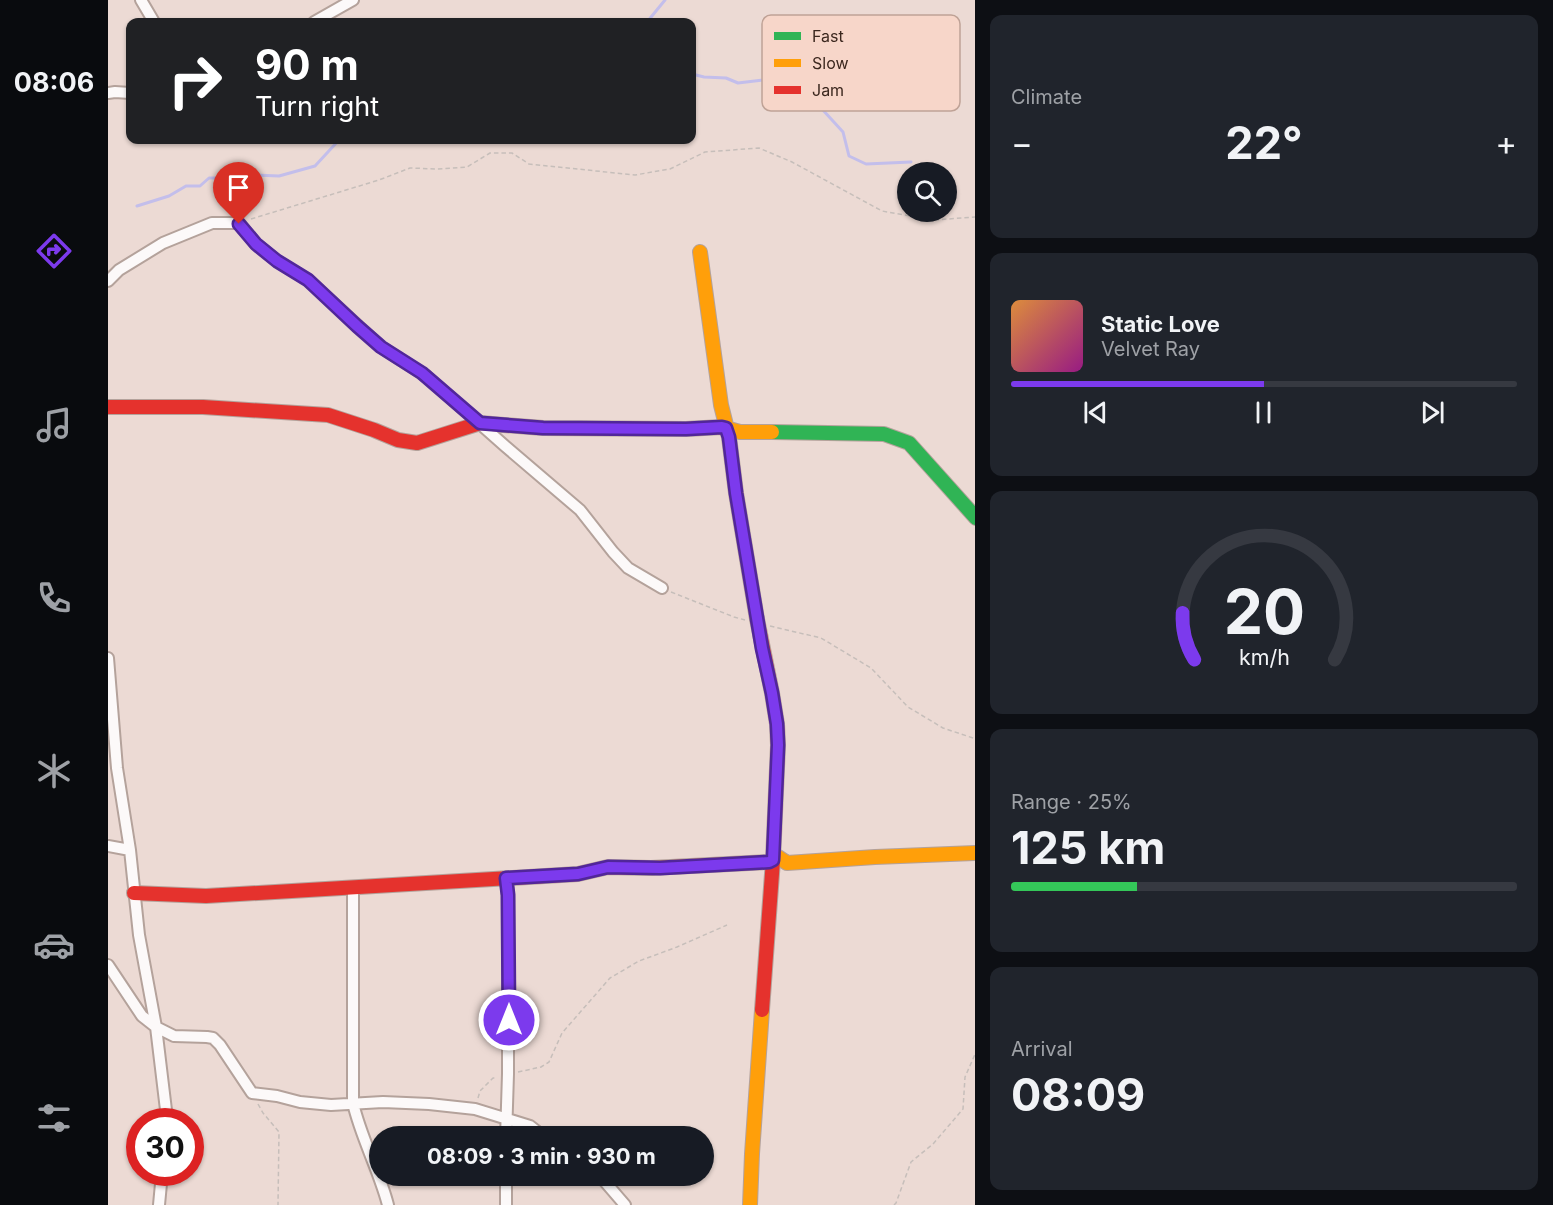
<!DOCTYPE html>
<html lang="en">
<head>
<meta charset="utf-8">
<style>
	:root { --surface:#171b24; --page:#20242c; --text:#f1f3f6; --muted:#9ea1a6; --line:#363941; --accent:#7c3aed }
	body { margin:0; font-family:Inter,sans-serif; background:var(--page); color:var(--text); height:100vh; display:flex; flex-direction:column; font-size:22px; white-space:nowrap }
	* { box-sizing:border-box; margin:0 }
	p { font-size:20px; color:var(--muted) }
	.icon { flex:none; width:33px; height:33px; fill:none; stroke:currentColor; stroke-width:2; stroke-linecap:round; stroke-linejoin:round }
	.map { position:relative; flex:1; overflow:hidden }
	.panel { display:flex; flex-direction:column; gap:15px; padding:15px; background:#0d0f14; width:578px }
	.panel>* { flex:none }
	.hud { position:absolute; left:18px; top:18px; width:570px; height:126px; border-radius:12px; box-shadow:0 2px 4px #0004; background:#202124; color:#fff; overflow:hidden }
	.controls { position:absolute; left:789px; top:162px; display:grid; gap:12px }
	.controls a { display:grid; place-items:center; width:60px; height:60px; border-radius:50%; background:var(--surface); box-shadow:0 2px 4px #0004; font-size:30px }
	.speed { position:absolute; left:18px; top:1108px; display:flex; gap:12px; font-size:30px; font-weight:700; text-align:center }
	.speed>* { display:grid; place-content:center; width:78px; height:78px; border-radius:50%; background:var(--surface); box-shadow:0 2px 4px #0004; line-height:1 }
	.speed .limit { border:9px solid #d22; background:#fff; color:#111 }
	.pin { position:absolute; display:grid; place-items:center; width:51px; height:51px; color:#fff; margin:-62px -26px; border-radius:50% 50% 50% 0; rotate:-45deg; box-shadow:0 0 6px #0007 }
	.pin .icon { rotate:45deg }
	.me { position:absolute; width:66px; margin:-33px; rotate:0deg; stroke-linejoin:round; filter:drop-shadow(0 0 4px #0008) }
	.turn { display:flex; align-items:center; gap:21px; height:126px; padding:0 30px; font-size:27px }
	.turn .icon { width:78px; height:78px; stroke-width:2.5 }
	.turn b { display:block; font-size:42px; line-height:51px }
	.big { font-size:45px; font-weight:700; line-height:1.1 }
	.panel .card { flex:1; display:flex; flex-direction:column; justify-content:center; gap:9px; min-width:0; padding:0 21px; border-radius:12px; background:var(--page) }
	.panel .dial { align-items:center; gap:0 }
	.dial svg { height:156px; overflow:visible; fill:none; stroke:var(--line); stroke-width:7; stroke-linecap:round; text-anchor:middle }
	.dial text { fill:var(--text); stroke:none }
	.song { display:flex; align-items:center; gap:18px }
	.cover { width:72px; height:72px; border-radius:9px; background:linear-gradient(135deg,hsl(30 70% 55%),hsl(310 70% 35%)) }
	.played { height:6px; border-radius:3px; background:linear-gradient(90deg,var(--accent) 50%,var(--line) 50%) }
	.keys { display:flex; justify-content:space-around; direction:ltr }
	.heat { display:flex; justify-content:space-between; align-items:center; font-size:33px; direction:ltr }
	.charge { height:9px; border-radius:4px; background:linear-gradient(90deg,#34c759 25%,var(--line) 0) }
	.trip { position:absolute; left:261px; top:1126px; width:345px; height:60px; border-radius:30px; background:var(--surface); box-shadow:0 2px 4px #0004; font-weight:700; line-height:60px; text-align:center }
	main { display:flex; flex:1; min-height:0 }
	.tabs { display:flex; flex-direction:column; width:108px; justify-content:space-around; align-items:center; background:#090b0e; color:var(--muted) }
	.tabs .icon { width:42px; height:42px }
	.tabs .active { color:var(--accent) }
	.tabs b { font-size:27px; color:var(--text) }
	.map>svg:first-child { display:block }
</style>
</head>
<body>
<main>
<nav class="tabs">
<b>08:06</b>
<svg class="icon active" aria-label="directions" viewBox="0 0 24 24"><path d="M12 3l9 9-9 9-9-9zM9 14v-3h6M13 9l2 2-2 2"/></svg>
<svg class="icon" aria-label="music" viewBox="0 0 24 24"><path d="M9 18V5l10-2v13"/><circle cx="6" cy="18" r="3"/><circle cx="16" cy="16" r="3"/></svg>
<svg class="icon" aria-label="phone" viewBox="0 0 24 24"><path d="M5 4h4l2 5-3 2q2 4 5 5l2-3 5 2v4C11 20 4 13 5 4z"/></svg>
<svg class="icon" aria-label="climate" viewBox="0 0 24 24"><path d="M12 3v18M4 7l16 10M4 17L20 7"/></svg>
<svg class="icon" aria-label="car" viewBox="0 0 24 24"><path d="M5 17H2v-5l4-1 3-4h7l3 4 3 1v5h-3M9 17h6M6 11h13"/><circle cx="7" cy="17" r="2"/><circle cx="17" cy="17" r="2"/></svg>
<svg class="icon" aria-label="filters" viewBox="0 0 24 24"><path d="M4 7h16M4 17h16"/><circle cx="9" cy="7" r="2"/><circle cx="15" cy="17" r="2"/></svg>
</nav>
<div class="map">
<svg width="868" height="1205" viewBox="0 0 868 1205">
	<rect width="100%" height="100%" fill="#ecdad4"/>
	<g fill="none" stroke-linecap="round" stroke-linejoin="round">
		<path stroke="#c3beeb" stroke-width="3" d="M539 22 557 0
			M584 74 596 77 618 78 630 83 655 80 672 103 683 95 703 97 735 132 741 156 758 164 803 162
			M29 206 61 196 78 186H92L101 178H112L121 184 143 175 171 176 207 166 231 140"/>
		<g stroke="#b4a29b" stroke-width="14">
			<path id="street" d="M33 0 46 22
				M206 22 245 0
				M0 93 7 92 22 93
				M0 281 11 270 55 243 104 223H131L148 244 169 261 200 280 273 347 318 376 397 446 472 510 505 552 520 568 554 588
				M0 658 9 768 22 850 31 935 48 1027 66 1036 99 1037 105 1038 112 1045 144 1093 169 1096 192 1102 223 1105 275 1102 321 1104 367 1109 422 1126 436 1137
				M0 846 22 850
				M245 888V1103C253 1138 271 1170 280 1205
				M0 965 34 1016 48 1027 58 1110V1122
				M398 1137 400 1074V895L398 878
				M398 1176V1205
				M492 1176 517 1205
				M51 1205 54 1173"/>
		</g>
		<g stroke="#b4a29b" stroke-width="16">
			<path id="fast" d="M664 432 776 434 801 443 868 518"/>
		</g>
		<g stroke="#b4a29b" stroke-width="16">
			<path id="slow" d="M592 252 613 405 621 437 628 493 649 619
				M396 425 435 428 578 429 614 427 632 432H664
				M543 868 661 862 670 857 679 863 767 857 868 853
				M642 1205 644 1154 654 1010"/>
		</g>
		<g stroke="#b4a29b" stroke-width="16">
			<path id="jam" d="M0 407H95L220 415 266 430 290 440 309 443 372 423 396 425
				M649 619 664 693 669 724 670 745 665 860 654 1010
				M26 893 98 896 470 874 500 867 543 868"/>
		</g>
		<path stroke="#c6beba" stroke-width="1.5" stroke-dasharray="4.5 3" stroke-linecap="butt" d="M143 219 271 180 302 168 329 169 359 167 382 153H404L421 164 527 175 562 169 597 152 651 148 684 162 774 211 826 220 868 217
			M563 592 626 617 637 620
			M662 626 713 638 763 668 800 707 835 728 868 739
			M410 1072 433 1067 441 1062 454 1033 502 978 531 961 569 947 619 925
			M370 1098 372 1091 385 1078H388
			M150 1104 155 1113 171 1132 170 1205
			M786 1205 788 1203 803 1162 825 1144 855 1109 857 1077 868 1052"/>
		<use href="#street" stroke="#fcf9f9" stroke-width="10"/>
		<use href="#fast" stroke="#30b455" stroke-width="14"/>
		<use href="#slow" stroke="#ff9f0a" stroke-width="14"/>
		<use href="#jam" stroke="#e5322d" stroke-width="14"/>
	</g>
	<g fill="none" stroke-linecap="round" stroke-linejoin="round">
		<g stroke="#51269a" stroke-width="15">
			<path id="route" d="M131 224 148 244 169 261 200 280 249 326 273 347 314 373 372 423 435 428 578 429 614 427 618 428 621 437 628 493 654 648 664 693 669 724 670 745 665 860 661 862 552 868 500 867 470 874 398 878 400 895 401 1020"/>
		</g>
		<use href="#route" stroke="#7c3aed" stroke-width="10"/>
	</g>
	<rect x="654" y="15" width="198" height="96" rx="9" fill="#f7d6c9" stroke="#bfa296" stroke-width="1.5"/>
	<rect x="666" y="32" width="27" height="8" fill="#30b455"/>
	<rect x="666" y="59" width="27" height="8" fill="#ff9f0a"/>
	<rect x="666" y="86" width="27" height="8" fill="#e5322d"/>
	<g font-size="16" fill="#3b271e">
		<text x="704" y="42">Fast</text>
		<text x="704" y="69">Slow</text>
		<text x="704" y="96">Jam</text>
	</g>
</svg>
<div class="controls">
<a><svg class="icon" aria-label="search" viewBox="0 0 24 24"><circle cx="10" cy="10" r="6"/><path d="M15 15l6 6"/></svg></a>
</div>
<div class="speed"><div class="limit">30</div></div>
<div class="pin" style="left:131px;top:224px;background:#d93025"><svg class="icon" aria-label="arrive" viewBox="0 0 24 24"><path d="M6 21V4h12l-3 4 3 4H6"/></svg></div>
<svg class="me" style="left:401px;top:1020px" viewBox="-20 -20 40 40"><circle r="17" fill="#7c3aed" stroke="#fff" stroke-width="3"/><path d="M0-11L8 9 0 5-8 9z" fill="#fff"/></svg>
<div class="trip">08:09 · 3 min · 930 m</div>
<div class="hud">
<div class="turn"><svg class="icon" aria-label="right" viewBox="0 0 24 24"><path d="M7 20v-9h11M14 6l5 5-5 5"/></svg><div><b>90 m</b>Turn right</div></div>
</div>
</div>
<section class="panel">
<div class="card"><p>Climate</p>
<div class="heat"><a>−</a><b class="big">22°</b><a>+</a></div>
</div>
<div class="card">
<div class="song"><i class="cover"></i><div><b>Static Love</b><p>Velvet Ray</p></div></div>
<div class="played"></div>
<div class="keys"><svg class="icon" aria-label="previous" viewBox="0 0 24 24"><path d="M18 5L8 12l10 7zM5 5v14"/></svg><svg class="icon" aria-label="pause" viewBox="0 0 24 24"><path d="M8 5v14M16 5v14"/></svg><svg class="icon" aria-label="next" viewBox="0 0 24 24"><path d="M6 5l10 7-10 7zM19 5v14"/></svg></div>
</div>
<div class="card dial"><svg viewBox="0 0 100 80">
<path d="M14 69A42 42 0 1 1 86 69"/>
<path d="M14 69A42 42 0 0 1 8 45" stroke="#7c3aed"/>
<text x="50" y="56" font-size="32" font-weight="700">20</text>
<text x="50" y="72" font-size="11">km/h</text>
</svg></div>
<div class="card"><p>Range · 25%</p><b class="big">125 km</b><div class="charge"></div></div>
<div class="card"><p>Arrival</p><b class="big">08:09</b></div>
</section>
</main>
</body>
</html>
